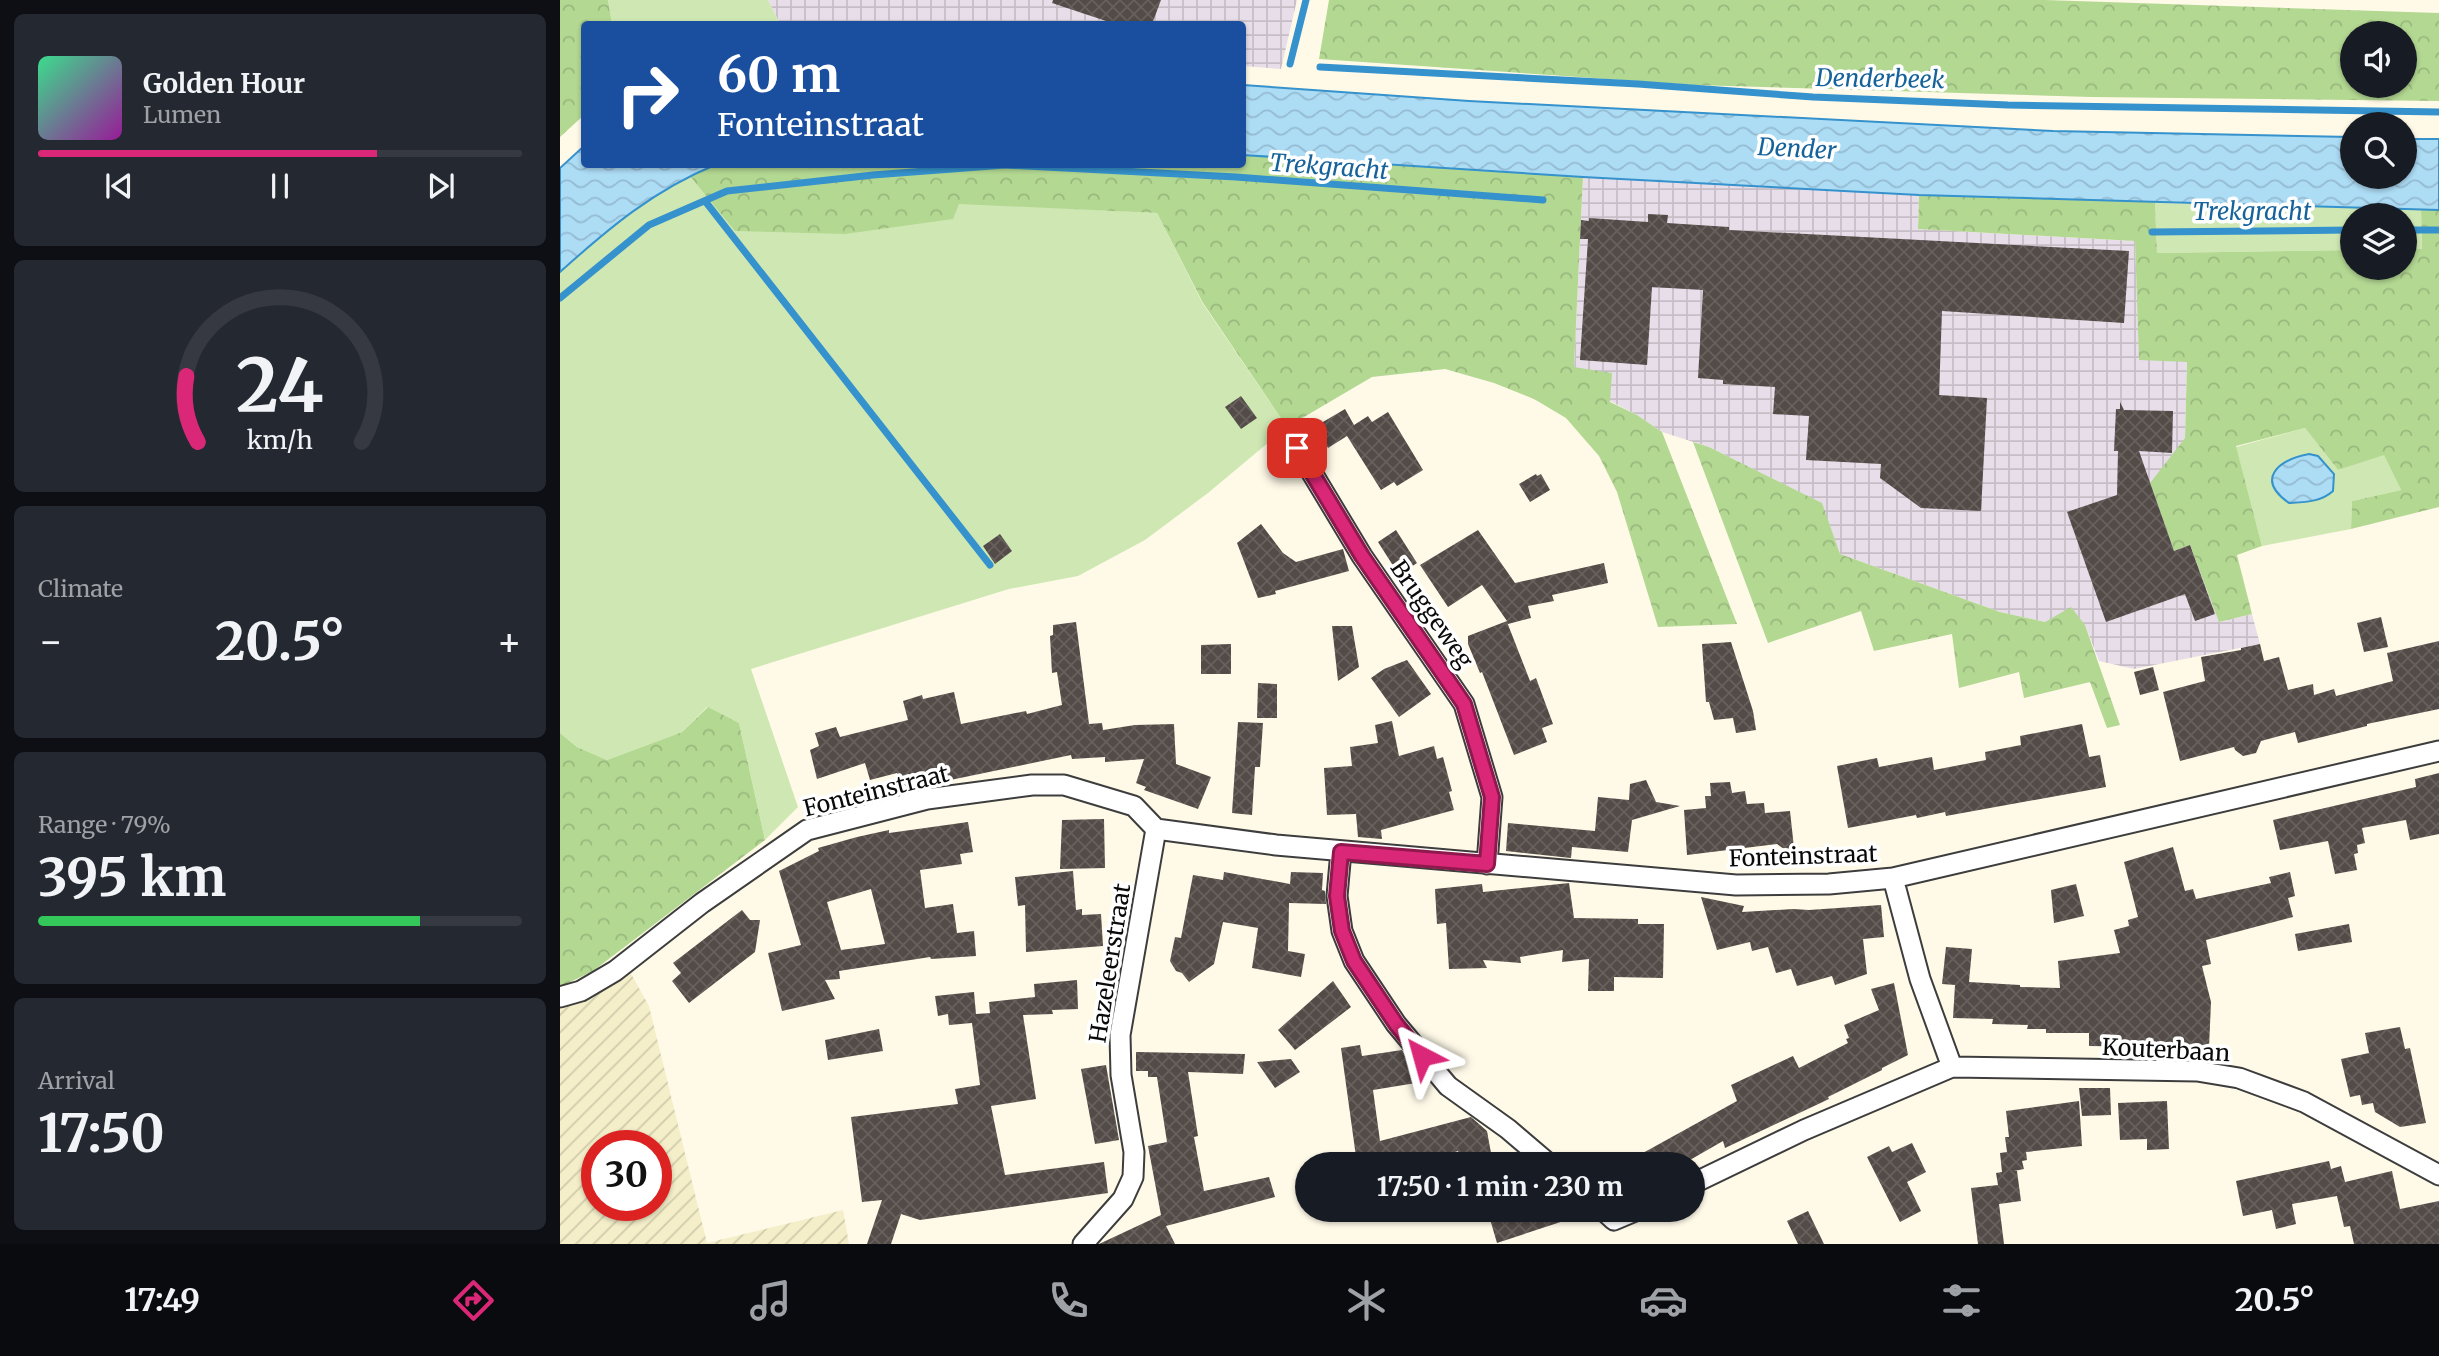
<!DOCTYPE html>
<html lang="en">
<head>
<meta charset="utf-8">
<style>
	:root { --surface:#171b24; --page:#242831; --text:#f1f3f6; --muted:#9ea1a6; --line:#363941; --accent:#db2777 }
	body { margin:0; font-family:Merriweather,serif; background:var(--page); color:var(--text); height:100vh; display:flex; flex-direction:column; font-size:26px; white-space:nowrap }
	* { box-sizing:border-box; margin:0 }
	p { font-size:23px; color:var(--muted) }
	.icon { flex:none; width:38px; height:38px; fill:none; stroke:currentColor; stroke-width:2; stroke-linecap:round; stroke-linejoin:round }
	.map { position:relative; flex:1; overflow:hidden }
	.panel { display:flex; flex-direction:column; gap:14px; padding:14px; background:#0d0f14; width:560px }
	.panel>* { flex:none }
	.top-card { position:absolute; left:21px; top:21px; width:665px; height:147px; border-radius:7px; box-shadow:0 2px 5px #0004; background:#1a4fa0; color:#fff; overflow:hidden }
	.buttons { position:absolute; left:1780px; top:21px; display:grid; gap:14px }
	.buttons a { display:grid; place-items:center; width:77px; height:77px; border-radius:50%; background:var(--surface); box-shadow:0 2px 5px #0004; font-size:35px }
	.speed { position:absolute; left:21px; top:1130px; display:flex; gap:14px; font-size:35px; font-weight:700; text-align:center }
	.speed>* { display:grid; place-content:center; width:91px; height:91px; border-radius:50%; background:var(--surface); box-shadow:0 2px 5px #0004; line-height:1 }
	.speed .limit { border:10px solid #d22; background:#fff; color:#111 }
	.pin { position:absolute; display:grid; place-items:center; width:60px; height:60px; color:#fff; margin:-30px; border-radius:14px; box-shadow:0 4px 10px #0006 }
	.me { position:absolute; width:77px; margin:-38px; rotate:321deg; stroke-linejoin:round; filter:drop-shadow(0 0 5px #0008) }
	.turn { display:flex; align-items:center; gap:24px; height:147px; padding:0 21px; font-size:32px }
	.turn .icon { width:91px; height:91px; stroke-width:2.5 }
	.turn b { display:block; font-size:49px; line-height:60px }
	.big { font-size:52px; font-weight:700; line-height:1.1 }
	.panel .tile { flex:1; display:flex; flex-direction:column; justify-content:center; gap:10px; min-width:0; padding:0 24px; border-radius:10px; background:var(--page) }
	.panel .dial { align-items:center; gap:0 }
	.dial svg { height:182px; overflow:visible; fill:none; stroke:var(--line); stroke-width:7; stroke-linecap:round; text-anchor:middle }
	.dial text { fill:var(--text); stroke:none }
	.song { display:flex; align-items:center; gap:21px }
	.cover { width:84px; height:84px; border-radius:10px; background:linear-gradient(135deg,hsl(150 70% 55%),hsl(300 70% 35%)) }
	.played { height:7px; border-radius:4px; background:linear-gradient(90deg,var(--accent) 70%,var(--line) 70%) }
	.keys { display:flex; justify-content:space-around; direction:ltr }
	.heat { display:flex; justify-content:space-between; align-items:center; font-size:38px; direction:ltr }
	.charge { height:10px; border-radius:5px; background:linear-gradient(90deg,#34c759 79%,var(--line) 0) }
	.trip { position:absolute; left:735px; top:1152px; width:410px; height:70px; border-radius:35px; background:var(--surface); box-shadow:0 2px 5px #0004; font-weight:700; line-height:70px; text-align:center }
	.menu { display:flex; height:112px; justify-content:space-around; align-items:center; background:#090b0e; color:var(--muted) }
	.menu .icon { width:49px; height:49px }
	.menu .active { color:var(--accent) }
	.menu b { font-size:32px; color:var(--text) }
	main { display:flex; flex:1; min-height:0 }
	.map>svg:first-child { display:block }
</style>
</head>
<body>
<main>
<section class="panel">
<div class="tile">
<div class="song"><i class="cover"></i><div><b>Golden Hour</b><p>Lumen</p></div></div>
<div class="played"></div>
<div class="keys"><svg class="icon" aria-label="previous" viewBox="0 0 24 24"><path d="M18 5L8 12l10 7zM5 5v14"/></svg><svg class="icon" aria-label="pause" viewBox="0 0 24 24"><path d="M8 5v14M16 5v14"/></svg><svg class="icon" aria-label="next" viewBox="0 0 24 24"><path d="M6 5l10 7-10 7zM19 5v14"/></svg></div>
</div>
<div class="tile dial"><svg viewBox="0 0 100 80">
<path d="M14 69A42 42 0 1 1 86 69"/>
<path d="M14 69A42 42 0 0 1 9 40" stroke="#db2777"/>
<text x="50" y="56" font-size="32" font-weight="700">24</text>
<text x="50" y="72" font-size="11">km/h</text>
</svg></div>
<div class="tile"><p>Climate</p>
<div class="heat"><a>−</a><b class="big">20.5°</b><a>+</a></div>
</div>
<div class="tile"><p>Range · 79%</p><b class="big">395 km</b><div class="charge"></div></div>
<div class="tile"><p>Arrival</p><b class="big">17:50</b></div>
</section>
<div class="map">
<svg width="1879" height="1244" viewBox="0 0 1879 1244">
	<defs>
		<pattern id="industrial-grid" width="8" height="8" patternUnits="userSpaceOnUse" patternTransform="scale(1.75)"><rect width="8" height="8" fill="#e8deea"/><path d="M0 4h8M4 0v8" fill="none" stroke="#c6bdc7"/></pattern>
		<pattern id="farmland-furrows" width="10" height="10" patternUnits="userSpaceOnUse" patternTransform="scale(1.75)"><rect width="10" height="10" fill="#f4efc9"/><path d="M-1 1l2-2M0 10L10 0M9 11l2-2" fill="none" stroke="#d0ccab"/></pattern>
		<pattern id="forest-crowns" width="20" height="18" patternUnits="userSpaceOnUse" patternTransform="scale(1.75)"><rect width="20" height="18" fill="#b3d892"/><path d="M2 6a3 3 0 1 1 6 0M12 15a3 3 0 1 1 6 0" fill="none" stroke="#99b87d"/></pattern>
		<pattern id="water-waves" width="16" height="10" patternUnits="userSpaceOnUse" patternTransform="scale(1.75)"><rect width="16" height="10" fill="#addcf5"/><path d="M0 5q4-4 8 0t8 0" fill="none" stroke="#94bbd1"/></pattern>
		<pattern id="building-cross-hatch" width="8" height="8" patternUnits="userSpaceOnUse" patternTransform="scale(1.75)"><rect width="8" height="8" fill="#534b47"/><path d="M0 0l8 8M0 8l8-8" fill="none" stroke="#67605d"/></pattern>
	</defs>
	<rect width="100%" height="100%" fill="#fffae8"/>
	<path fill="url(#industrial-grid)" d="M208 0H737L721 69 683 66 682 24H220Z
		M1023 177 1359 195 1358 229 1575 241 1579 351 1627 361 1625 438 1614 551 1630 545 1659 622 1692 614 1700 644 1574 669 1539 661 1525 625 1485 622 1440 612 1280 554 1261 503 1149 447 1102 432 1077 415 1050 401 1014 368Z"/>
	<path fill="url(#farmland-furrows)" fill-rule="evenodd" d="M70 972 89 1006 147 1243 283 1210 289 1244H0V1008L13 1005ZM37 1146H96V1206H37Z"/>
	<path fill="#cfe8b3" d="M48 0H208L220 24H52Z
		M130 176 143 190 597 213 643 304 727 427 648 493 585 540 518 576 449 589 191 669 238 807 205 840 179 723 147 707 122 732 47 760 17 747 0 733V272C41 236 80 202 130 176Z
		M1595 203 1861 209 1862 249H1845L1844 215H1792V250L1597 253Z
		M1745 428 1778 470 1824 454 1841 490 1792 501 1791 529 1702 546 1676 447Z"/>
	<path fill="url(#forest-crowns)" fill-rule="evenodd" d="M0 0H48L52 24H24V115L0 137Z
		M769 0H1485L1879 13V101L1531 97 1134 85 759 59ZM1792 33H1844V86H1792Z
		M683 155 1023 177 1014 367 1052 373 1050 402 1077 415 1102 432 1177 624 1098 627 1057 492 1039 456 1006 418 974 399 934 383 885 369 812 377 727 427 643 303 597 213 399 204 393 219 285 234 175 231 130 176 155 164H682Z
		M1359 195 1595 202 1597 253 1792 250V268H1844L1845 249H1862L1861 209 1879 210V507L1791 529 1792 501 1841 490 1824 455 1778 470 1745 428 1676 446 1702 546 1677 555 1692 614 1659 622 1630 545 1614 551 1590 483 1625 438 1627 362 1579 360 1575 241 1358 229Z
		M1133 442 1149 447 1262 503 1280 554 1440 612 1485 622 1511 607 1525 625 1560 725 1547 728 1530 682 1464 698 1459 672 1399 688 1392 634 1314 651 1301 611 1208 643Z
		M148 707 179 723 205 840 33 971 0 987V733L17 747 47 760 122 732Z"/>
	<path fill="url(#water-waves)" stroke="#3592cc" stroke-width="2" d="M683 85 909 101 1493 131 1792 137V177H1844L1845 139H1879V210L1359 195 1023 177 683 155Z
		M24 146V164L155 165C94 190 49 228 0 272V168Z
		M1749 454 1758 456 1774 474 1773 491C1761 502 1745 502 1729 503 1695 479 1718 460 1749 454Z"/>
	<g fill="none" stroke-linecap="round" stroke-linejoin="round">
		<path stroke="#3592cc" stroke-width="7" d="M730 64 746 0
			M760 67 1078 84 1253 97 1448 105 1879 112
			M145 201 430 565
			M1844 230H1879
			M1592 232 1792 230
			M0 298 89 225 167 191 313 175 445 165 676 177 983 200"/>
	</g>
	<path fill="url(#building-cross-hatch)" fill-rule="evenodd" d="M493 0H601L592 24H555L492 3Z
		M1088 214 1108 215 1107 223 1169 227V230L1569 251 1564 323 1382 311 1379 395 1427 398 1421 511 1361 508 1320 478 1321 464 1246 460 1249 416 1213 414 1215 387 1163 384V380L1138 378 1143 290 1092 287 1087 365 1020 360 1028 239H1020L1021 220 1029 221V218L1088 222Z
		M681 396 697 418 681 429 665 407Z
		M1560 402 1564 410 1613 411 1612 453 1579 451 1614 551 1630 545 1655 614 1635 621 1625 594 1546 622 1507 512 1557 495 1558 451H1554L1556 409H1560Z
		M785 409 794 425 808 416 812 422 828 412 863 470 837 486 834 482 821 490 787 436 768 448 756 426Z
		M976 474 977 476 981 474 990 490 970 502 959 484Z
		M701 524 723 553 736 562 783 549 789 571 715 591 716 594 698 598 677 543Z
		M836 530 857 563 839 575 818 542Z
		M918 530 955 583 1044 563 1048 583 992 595 994 601 968 606 971 618 948 624 947 622 970 681 976 678 993 724 982 728 987 742 954 755 922 672 920 673 908 644V636L947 621 922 585 888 607 860 565Z
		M440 534 452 551 435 564 423 546Z
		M1821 617 1828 647 1804 652 1797 623Z
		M516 622 529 724 542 723 543 730 575 725 614 724 616 764 651 777 638 809 584 790 586 787 576 783 584 759 545 762V757L512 759 511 755 342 790 337 773 310 780 305 763 257 779 250 750 259 746 255 733 276 727 280 737 348 720 343 701 362 695 363 699 394 692 401 724 466 711 467 714 502 705 497 672 492 673 490 636 493 635V625Z
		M772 626H792L799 667 778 681Z
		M1879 641V709L1807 724V726L1738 743 1735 732 1701 741 1696 753 1683 756 1675 750 1674 747 1620 761 1603 692 1645 681 1641 657 1681 650V648L1700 644 1704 661 1719 657 1728 690 1753 684 1754 695 1774 689 1776 696 1833 681 1827 653Z
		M1171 642 1193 711 1196 730 1176 733 1173 718 1154 720 1149 702H1146L1142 644Z
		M671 644V674H641V645Z
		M847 660 871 694 839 717 811 678 824 669Z
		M1593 667 1599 690 1580 695 1574 672Z
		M698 683 717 684V718H697Z
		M832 721 839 756 874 746 877 759 883 757 892 791 889 792 894 810 821 830 822 839 798 837 796 814 767 815 764 768 792 766 790 747 818 743 815 725Z
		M678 722 703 723 700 767H695L692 815 672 813Z
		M1522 724 1529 757 1540 755 1546 787 1386 816 1385 812 1357 818 1356 815 1288 828 1277 766 1317 758 1319 767 1372 757 1374 770 1426 760 1425 752 1461 745 1460 736Z
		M1879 773V834L1850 840 1846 820 1802 828 1805 843 1797 845 1798 853 1794 854 1797 870 1775 874 1768 841 1720 850 1713 820 1856 787 1855 779Z
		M1086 780 1096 802 1120 806 1072 820 1068 852 1012 847 1011 858 946 851 948 823 1035 831 1038 797 1069 800 1070 784Z
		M1170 782 1172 793 1185 791 1187 804 1204 803 1205 813 1230 811 1235 857 1217 844 1127 855 1124 810 1146 808 1145 796H1151L1150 783Z
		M544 819 545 868 500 869 502 820Z
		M408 822 413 852 400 854 402 864 360 870 365 908 393 904 397 933 414 931 416 956 371 959 370 957 279 971 280 979 265 980 275 999 222 1011 208 953 241 945 219 871 259 851 258 848 297 837 329 830V833ZM311 889 325 944 281 950 267 902Z
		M1613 847 1625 891 1633 889 1636 899 1711 883 1709 877 1730 872 1735 896 1728 898 1733 917 1646 940 1651 964 1642 966 1651 1002 1649 1048 1529 1046V1033H1486V1029H1467L1468 1025 1432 1024 1433 1019 1393 1018 1395 985 1382 984 1386 947 1412 949 1409 982 1460 985V987L1500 988 1498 961 1560 953 1554 930 1569 926 1568 920 1578 917 1564 862Z
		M513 871 516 910 522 909V915L541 914 543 946 466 952 465 905 458 906 455 877Z
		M664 872 730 884 731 872 763 873 762 890 765 891 766 904 729 903 728 951 745 954 741 977 692 968 698 928 663 922 654 964 629 982 622 973 616 971 610 961 615 937 621 938 633 875 663 880Z
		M1009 883 1014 918 1078 919V924H1104L1103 978 1054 977V991H1028L1029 959 1002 962 1003 950 960 957 961 963 923 960 927 968 889 969 886 923 877 924 875 889 922 884 923 892Z
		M1516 884 1524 916 1494 923 1491 890Z
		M1141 897 1184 906 1182 912 1233 909 1249 910 1321 905 1324 937 1303 939 1307 974 1275 985 1272 976 1237 986 1231 969 1216 973 1208 947 1192 951 1190 942 1157 950Z
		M182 910 190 920H200L195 952 129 1003 112 981 121 973 113 963Z
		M1789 924 1792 942 1738 951 1735 934Z
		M517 980 518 1009 492 1010 493 1014 463 1015 476 1099 431 1106 445 1175 544 1162 548 1193 360 1220 341 1214 331 1244H307L322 1200 302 1202 291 1117 398 1104 395 1089 420 1085 412 1023 389 1025 388 1014 378 1016 375 996 414 992 416 1014 430 1013 429 1002 475 997 474 984Z
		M773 981 791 1007 735 1050 718 1030Z
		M1334 983 1348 1055 1322 1068V1070L1268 1097 1269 1099 1165 1148 1163 1141 1123 1164H1063L1177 1101 1171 1085 1233 1056 1239 1068 1288 1043 1286 1039 1289 1038 1284 1025 1319 1010 1311 989Z
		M1840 1027 1845 1049 1850 1048 1866 1123 1840 1127 1815 1112 1813 1103 1802 1105 1800 1095 1790 1097 1781 1059 1809 1053 1805 1033Z
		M319 1029 323 1051 268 1060 265 1040Z
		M800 1045 802 1056 842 1050 862 1082 813 1090 820 1141 911 1117 927 1131 933 1164H901L898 1151 852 1164H797L781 1048Z
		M576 1052 685 1054 683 1074 628 1072 638 1136 634 1137 644 1191 709 1177 715 1197 606 1226 615 1244H539L601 1215 588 1146 607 1142 597 1077H588V1071H576Z
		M731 1059 740 1072 715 1088 697 1062Z
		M546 1065 559 1140 535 1144 521 1069Z
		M1519 1088H1550L1551 1115 1522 1116Z
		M1519 1101 1522 1146 1466 1152 1467 1160 1462 1161 1464 1169 1454 1171H1457L1461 1201 1439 1204 1444 1244H1418L1411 1188 1438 1185 1436 1173 1442 1172 1440 1153 1447 1152 1445 1137H1449L1446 1111Z
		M1607 1101 1609 1149 1587 1150V1139L1560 1140 1558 1103Z
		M1352 1143 1366 1172 1347 1182 1361 1211 1340 1222 1307 1157 1329 1146 1332 1152Z
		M1769 1161 1771 1169 1781 1166 1785 1182 1832 1171 1840 1209 1879 1201V1244H1794L1790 1226 1784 1227 1777 1196 1732 1204 1736 1224 1716 1229 1712 1210 1683 1216 1676 1181Z
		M927 1209H1027L1028 1213 937 1243Z
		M1248 1211 1264 1244H1238L1227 1221Z"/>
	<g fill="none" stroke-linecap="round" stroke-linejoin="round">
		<g stroke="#3d3d3d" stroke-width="23">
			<path id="minor" d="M737 448 802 556 904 704 932 797 927 864
				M781 851 777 896 782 931 794 961 836 1024 888 1086 948 1129 989 1164
				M1333 878 1360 979 1392 1067
				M0 997 21 991 55 971 142 903 247 830 367 799 472 785H504L574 806 596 829 716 845 1176 885 1269 884 1333 878 1879 751
				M1132 1184 1244 1130 1392 1067 1637 1071 1679 1078 1744 1102 1879 1175
				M1042 1209 1054 1220 1080 1209
				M523 1244 563 1199 573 1177 574 1152 561 1075 560 1035 596 829"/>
		</g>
		<use href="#minor" stroke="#fff" stroke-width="19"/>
	</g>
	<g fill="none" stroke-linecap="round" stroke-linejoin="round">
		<g stroke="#8e194d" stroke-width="18">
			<path id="route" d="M737 448 802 556 904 704 932 797 927 864 781 852 777 896 782 931 794 961 836 1024 862 1056"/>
		</g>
		<use href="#route" stroke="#db2777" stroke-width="12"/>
	</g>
	<g text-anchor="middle" stroke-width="7" stroke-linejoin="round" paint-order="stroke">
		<g font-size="23" fill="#0a0a0a" stroke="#fff">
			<text transform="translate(872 614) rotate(55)" y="8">Bruggeweg</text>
			<text transform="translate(316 791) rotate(-14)" y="8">Fonteinstraat</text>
			<text transform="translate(1243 856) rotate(-2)" y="8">Fonteinstraat</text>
			<text transform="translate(550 963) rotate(-81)" y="8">Hazeleerstraat</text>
			<text transform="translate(1606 1050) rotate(3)" y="8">Kouterbaan</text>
		</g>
		<g font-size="24" font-style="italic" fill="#16629a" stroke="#fff">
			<text transform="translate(1320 79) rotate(1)" y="8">Denderbeek</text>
			<text transform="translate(1237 149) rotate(3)" y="8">Dender</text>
			<text transform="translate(769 167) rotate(4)" y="8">Trekgracht</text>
			<text x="1692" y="220">Trekgracht</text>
		</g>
	</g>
</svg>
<div class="buttons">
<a><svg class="icon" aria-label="sound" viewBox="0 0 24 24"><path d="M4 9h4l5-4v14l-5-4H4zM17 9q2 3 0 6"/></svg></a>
<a><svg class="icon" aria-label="search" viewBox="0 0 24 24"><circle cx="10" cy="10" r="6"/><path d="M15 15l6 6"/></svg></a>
<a><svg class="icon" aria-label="layers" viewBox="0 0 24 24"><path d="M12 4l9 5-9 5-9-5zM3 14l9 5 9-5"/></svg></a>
</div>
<div class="speed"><div class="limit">30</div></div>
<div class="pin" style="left:737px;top:448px;background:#d93025"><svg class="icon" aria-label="arrive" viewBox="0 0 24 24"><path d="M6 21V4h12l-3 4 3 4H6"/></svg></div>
<svg class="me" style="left:862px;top:1056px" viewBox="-20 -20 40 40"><path d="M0-17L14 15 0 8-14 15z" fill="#db2777" stroke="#fff" stroke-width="4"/></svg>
<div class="trip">17:50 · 1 min · 230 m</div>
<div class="top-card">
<div class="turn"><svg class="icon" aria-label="right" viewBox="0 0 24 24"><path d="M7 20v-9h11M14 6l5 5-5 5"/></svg><div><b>60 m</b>Fonteinstraat</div></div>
</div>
</div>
</main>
<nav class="menu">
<b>17:49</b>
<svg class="icon active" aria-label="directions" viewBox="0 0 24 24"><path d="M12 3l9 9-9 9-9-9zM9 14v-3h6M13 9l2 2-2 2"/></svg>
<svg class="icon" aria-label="music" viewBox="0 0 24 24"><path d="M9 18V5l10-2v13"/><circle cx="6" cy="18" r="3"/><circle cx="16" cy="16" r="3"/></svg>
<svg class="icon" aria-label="phone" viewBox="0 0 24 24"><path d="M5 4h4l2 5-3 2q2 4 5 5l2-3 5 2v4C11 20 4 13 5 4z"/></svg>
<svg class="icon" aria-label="climate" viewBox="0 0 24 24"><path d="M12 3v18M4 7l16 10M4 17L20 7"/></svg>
<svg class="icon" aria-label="car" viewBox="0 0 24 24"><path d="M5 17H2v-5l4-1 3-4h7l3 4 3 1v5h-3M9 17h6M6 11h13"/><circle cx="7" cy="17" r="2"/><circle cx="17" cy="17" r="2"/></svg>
<svg class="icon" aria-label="filters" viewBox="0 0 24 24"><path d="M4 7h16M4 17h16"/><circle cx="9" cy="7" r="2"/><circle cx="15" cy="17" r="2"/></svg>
<b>20.5°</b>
</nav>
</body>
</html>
